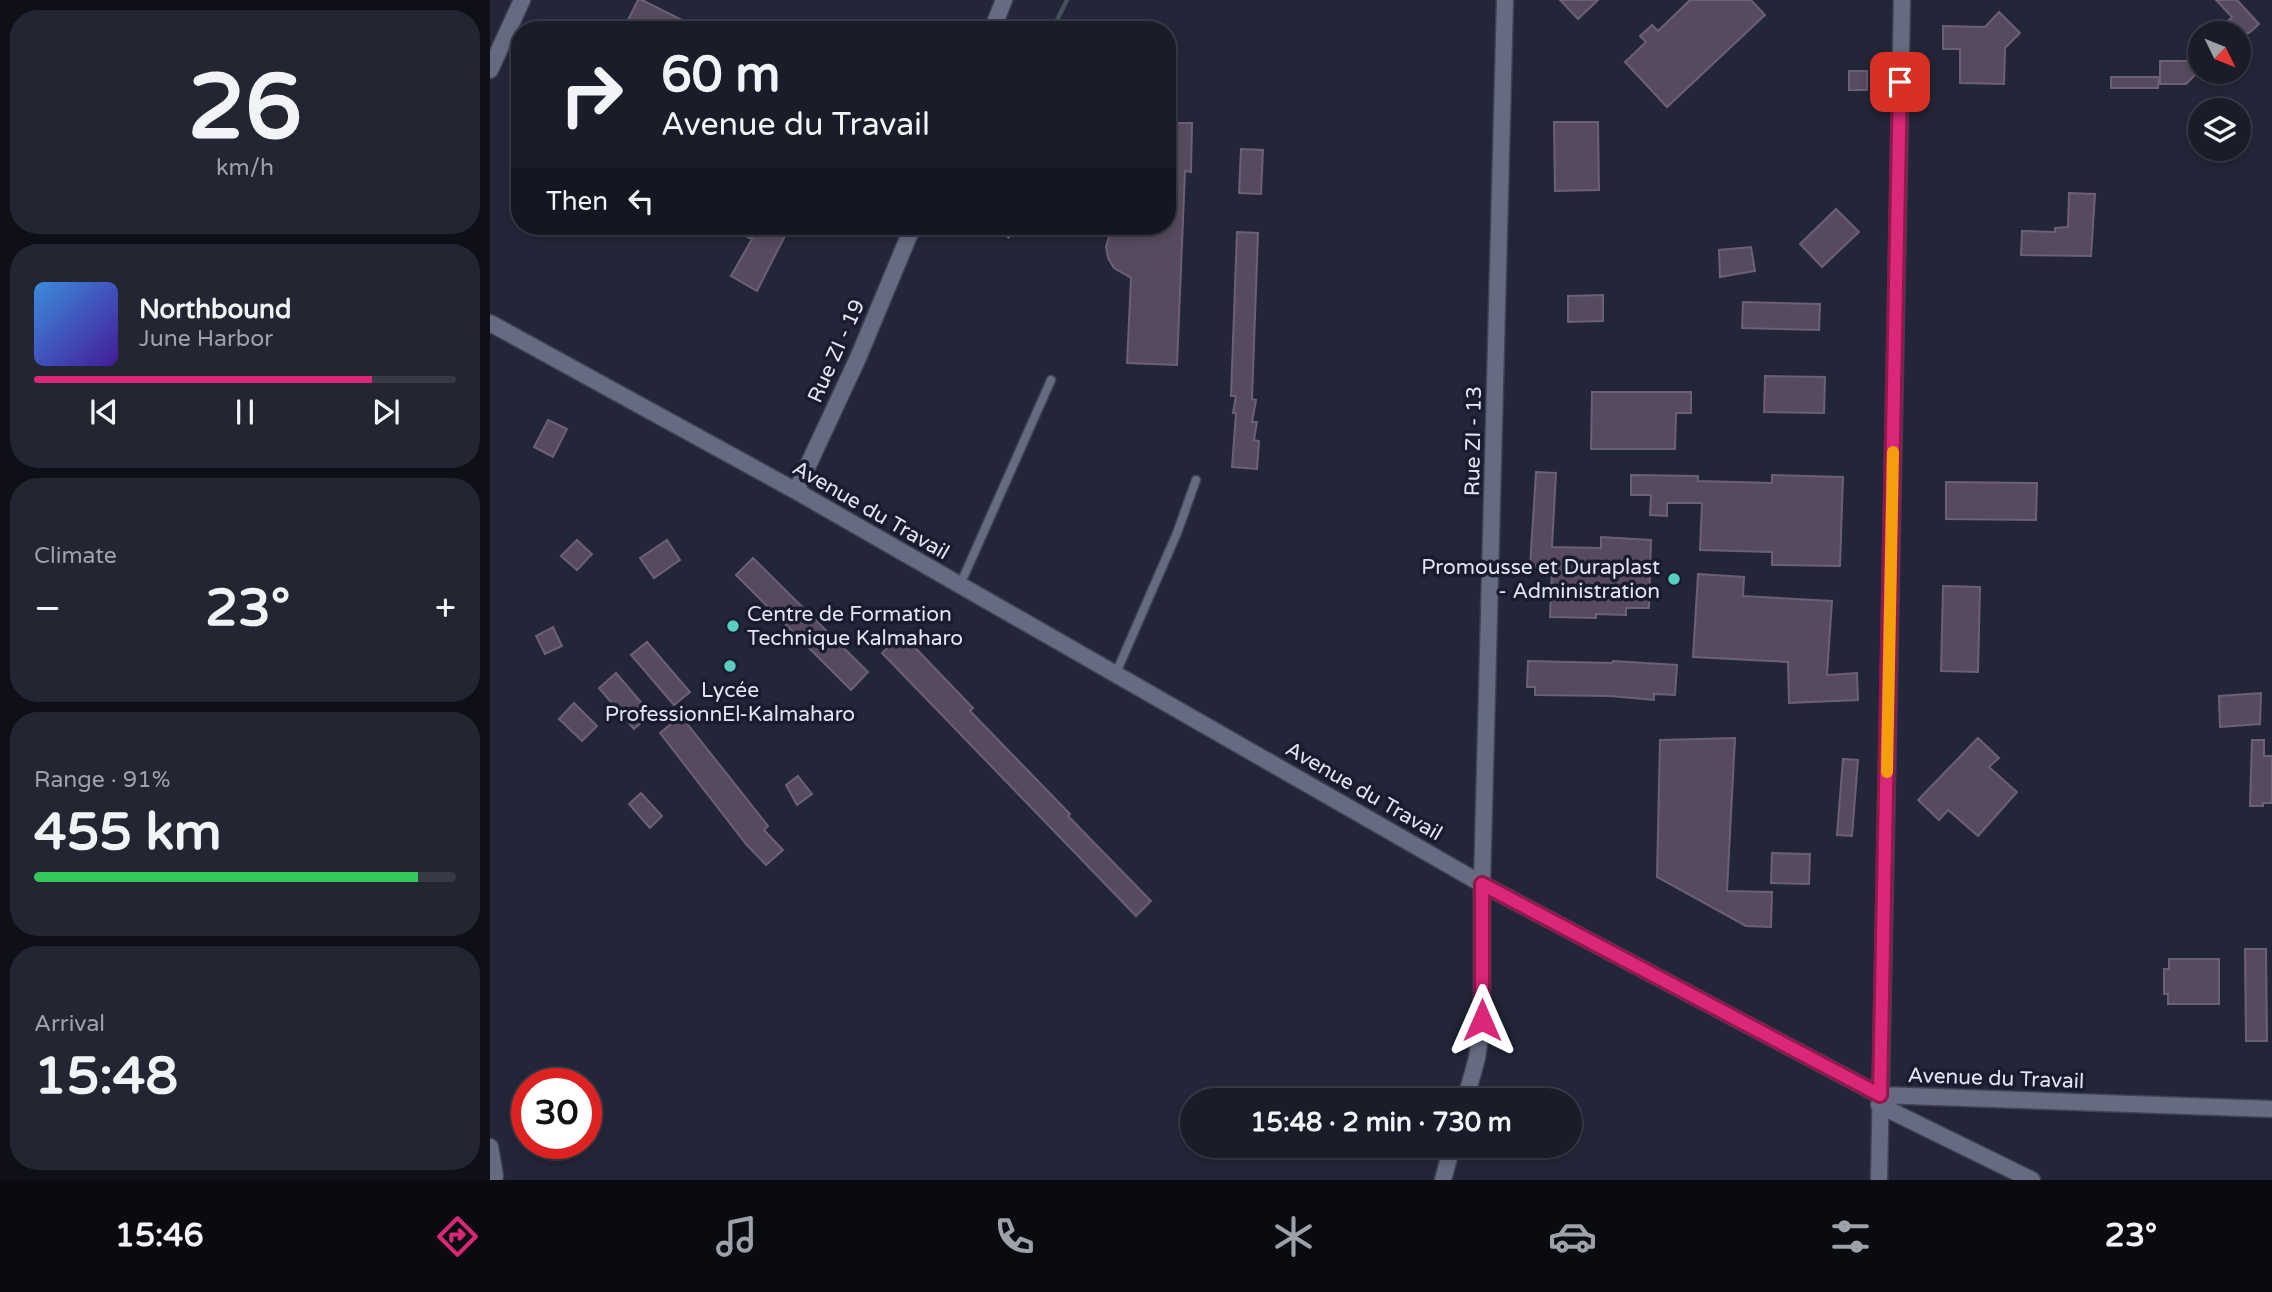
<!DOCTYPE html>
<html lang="en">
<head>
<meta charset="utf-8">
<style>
	:root { --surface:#1a1c2a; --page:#232532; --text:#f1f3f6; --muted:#9fa1a8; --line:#383a47; --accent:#db2777 }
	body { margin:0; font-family:"Varela Round",sans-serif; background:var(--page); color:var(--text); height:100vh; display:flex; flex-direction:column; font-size:26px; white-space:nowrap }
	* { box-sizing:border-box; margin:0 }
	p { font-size:23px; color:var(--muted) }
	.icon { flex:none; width:38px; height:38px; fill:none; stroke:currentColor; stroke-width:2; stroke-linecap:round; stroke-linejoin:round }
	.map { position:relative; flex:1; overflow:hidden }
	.side { display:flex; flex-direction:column; gap:10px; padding:10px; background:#0e0f17; width:490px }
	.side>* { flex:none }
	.guide { position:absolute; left:21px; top:21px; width:665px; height:214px; border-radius:28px; box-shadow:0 4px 10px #0003,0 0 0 2px var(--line); background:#1a1c2a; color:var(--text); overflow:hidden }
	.needle { width:46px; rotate:133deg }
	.fabs { position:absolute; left:1698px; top:21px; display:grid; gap:14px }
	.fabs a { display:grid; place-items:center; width:63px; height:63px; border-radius:50%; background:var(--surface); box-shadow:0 4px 10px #0003,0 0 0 2px var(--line); font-size:35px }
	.speed { position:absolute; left:21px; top:1068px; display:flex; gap:14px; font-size:35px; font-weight:700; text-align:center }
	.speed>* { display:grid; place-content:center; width:91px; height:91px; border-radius:50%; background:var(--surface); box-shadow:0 4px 10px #0003,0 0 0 2px var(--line); line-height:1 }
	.speed .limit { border:10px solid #d22; background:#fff; color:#111 }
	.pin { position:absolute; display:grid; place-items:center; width:60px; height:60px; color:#fff; margin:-30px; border-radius:14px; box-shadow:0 4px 10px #0006 }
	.me { position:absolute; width:77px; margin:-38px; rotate:0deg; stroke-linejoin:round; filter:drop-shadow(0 0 5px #0008) }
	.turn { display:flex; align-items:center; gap:24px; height:147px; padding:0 35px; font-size:32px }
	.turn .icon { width:91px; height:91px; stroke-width:2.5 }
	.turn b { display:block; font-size:49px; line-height:60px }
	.then { display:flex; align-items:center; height:66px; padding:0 35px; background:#0003; gap:14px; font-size:26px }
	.big { font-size:52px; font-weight:700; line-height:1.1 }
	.side .widget { flex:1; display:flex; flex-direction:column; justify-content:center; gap:10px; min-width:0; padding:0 24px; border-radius:28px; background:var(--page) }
	.side .dial { align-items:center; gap:0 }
	.dial b { font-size:91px; line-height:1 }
	.song { display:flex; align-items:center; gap:21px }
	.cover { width:84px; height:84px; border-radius:10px; background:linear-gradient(135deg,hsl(210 70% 55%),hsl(260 70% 35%)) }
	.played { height:7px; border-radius:4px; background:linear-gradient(90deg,var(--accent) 80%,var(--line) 80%) }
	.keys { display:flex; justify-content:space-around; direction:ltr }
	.heat { display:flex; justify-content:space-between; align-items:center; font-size:38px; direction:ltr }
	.charge { height:10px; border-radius:5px; background:linear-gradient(90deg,#34c759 91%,var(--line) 0) }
	.trip { position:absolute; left:690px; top:1088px; width:402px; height:70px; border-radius:35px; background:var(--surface); box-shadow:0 4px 10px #0003,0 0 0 2px var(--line); font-weight:700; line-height:70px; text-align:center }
	.menu { display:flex; height:112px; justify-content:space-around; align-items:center; background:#0a0b11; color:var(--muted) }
	.menu .icon { width:49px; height:49px }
	.menu .on { color:var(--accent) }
	.menu b { font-size:32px; color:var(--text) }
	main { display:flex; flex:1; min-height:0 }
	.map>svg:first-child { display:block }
</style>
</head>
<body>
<main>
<section class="side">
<div class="widget dial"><b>26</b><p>km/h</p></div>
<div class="widget">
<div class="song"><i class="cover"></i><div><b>Northbound</b><p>June Harbor</p></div></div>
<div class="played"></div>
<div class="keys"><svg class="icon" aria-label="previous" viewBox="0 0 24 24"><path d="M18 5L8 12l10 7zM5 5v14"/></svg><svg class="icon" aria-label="pause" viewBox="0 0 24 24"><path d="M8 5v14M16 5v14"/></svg><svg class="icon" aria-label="next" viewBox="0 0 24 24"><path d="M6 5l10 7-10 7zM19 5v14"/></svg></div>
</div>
<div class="widget"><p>Climate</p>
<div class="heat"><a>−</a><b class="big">23°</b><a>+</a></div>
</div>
<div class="widget"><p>Range · 91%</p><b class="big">455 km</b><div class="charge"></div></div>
<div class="widget"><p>Arrival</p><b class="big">15:48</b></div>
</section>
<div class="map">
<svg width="1782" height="1180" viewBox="0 0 1782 1180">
	<rect width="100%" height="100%" fill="#222638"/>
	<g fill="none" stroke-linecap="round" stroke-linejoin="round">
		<path stroke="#445159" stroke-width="4.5" d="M562 30 577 0"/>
	</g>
	<path fill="#574a5e" stroke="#6c6074" stroke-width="2" d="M148 0H152L212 30H133Z
		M1070 0H1108L1088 19Z
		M1200 0H1261L1275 15 1177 107 1135 62 1156 42 1150 36 1162 25 1168 31Z
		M1726 0H1747L1769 24 1759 33H1726L1742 17Z
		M1509 12 1530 33 1515 48 1514 84 1470 83V49H1453V26L1495 27Z
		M1670 61H1710V70L1696 84H1670Z
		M1359 71H1377V90H1359Z
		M1621 77H1669L1668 88H1621Z
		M1064 122H1108L1109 190 1065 191Z
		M677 123H702L701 172 695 171 687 365 637 363 641 278 624 268 618 258 616 247 619 236 631 226H677Z
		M751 149 773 150 771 194 749 193Z
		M1579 193 1605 194 1601 256 1531 255 1532 231 1565 232V228L1578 227Z
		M1346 209 1369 232 1332 267 1310 244Z
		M263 226H300L267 291 241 276 262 239 257 237Z
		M747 232 768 233 762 399 766 400 762 422H767L764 440 769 441 767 469 742 467 746 413H743L746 396H741Z
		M1261 247 1265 271 1230 277 1229 250Z
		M1113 295V321L1078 322V296Z
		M1253 302 1330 304 1329 330 1252 328Z
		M1275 376 1335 377 1334 413 1274 412Z
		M1102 392H1201V413H1186L1185 449H1101Z
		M58 420 77 429 63 457 44 447Z
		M1046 472 1066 473 1062 547 1111 548V537L1161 540 1159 608H1136V615L1106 614V618L1060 617 1062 568 1040 567Z
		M1141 475 1208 476V481L1282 483V475L1353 477 1350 566 1282 565V552L1210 550 1212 503H1177V516L1160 515 1161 495H1141Z
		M1456 482 1547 483 1546 520 1456 519Z
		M87 540 102 554 87 570 71 556Z
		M177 540 190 560 164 578 150 558Z
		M263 558 378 672 361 690 246 575Z
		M1208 574 1254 577 1253 596 1342 601 1337 675 1367 673 1368 700 1299 703 1298 662 1203 657Z
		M1453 586 1490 587 1488 672 1451 671Z
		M63 627 72 646 55 654 46 636Z
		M412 634 483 708 480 711 580 814 578 816 661 901 646 916 392 653Z
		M157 642 200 692 184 705 141 655Z
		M1038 661 1122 663 1123 661 1187 665 1185 695 1164 694V700L1120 696 1045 695V687H1037Z
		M126 673 161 714 144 729 109 688Z
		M1771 693 1770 724 1730 727 1729 696Z
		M84 703 107 726 92 741 69 719Z
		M191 716 278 826 274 830 293 850 276 865 256 844 170 733Z
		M1245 738 1237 891 1282 892 1281 927 1256 926 1167 877 1170 740Z
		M1488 738 1509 758 1499 767 1527 792 1488 836 1458 810 1449 820 1428 800Z
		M1762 740H1774V756H1782V803H1773V806H1760Z
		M1353 759 1368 760 1362 836 1347 835Z
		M308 776 322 794 307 805 296 785Z
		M151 793 172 816 160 828 139 804Z
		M1282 853 1320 854 1319 884 1281 883Z
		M1755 949H1776L1777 1041H1756Z
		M1679 959H1729V1004H1678V994H1674V969H1679Z"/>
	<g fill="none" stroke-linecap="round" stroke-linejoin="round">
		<g stroke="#3f4252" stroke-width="11">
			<path id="service" d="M470 585 561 380
				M626 673 687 533 706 480"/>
		</g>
		<g stroke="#3f4252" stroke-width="19">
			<path id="minor" d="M502 30 514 0
				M0 70 32 0
				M0 323 306 491 992 884 1390 1095 1782 1109
				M306 491 368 358 423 226
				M975 1101 987 1058 992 1020V884L1015 0
				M1389 1105 1542 1180
				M0 1147 5 1176 3 1180
				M953 1180 962 1146
				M1389 1180 1412 0"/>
		</g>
		<path stroke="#888b9b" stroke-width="2.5" stroke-dasharray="7 3.5" stroke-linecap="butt" d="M518 238 524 226"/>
		<use href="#service" stroke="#666b81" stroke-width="8"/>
		<use href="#minor" stroke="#666b81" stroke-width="16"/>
	</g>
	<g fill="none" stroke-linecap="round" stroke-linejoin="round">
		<g stroke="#8e194d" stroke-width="18">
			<path id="route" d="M992 1020V884L1390 1095 1410 82"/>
		</g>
		<use href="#route" stroke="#db2777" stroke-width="12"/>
		<path stroke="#f59e0b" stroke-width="12" d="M1397 772 1403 452"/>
	</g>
	<g fill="#57cec2" stroke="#191c2e" stroke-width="2.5">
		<circle cx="1184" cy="579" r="7"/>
		<circle cx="243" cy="626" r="7"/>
		<circle cx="240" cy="666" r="7"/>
	</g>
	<g text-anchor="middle" stroke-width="7" stroke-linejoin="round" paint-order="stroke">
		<g font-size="21" fill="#e2e5f2" stroke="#191c2e">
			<text transform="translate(346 351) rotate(-66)" y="7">Rue ZI - 19</text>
			<text transform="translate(983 441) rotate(-89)" y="7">Rue ZI - 13</text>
			<text transform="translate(381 510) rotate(30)" y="7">Avenue du Travail</text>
			<text transform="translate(874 791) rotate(30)" y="7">Avenue du Travail</text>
			<text transform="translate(1506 1078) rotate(2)" y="7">Avenue du Travail</text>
		</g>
		<g font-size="21" fill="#e2e5f2" stroke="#191c2e" text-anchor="end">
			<text x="1170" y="574">Promousse et Duraplast<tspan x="1170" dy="24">- Administration</tspan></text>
			<text x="257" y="621" text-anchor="start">Centre de Formation<tspan x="257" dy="24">Technique Kalmaharo</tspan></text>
			<text x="240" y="697" text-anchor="middle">Lycée<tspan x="240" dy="24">ProfessionnEl-Kalmaharo</tspan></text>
		</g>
	</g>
</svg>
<div class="fabs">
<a><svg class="needle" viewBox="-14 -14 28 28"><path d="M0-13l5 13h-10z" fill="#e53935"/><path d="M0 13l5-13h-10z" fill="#9fa1a8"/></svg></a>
<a><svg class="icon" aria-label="layers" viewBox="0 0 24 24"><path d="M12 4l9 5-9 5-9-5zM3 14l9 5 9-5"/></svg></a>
</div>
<div class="speed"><div class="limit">30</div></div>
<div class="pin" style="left:1410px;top:82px;background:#d93025"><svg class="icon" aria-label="arrive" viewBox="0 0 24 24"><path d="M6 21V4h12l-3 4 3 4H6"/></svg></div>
<svg class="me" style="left:992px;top:1020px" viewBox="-20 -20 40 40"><path d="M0-17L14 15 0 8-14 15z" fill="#db2777" stroke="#fff" stroke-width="4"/></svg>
<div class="trip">15:48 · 2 min · 730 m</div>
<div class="guide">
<div class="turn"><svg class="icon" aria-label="right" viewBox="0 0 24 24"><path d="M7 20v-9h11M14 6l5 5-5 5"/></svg><div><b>60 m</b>Avenue du Travail</div></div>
<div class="then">Then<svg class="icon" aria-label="left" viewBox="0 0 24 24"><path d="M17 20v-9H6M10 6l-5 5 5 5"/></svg></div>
</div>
</div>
</main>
<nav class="menu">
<b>15:46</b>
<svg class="icon on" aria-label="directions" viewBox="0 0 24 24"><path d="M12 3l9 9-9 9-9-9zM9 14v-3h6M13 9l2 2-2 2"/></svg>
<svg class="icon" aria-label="music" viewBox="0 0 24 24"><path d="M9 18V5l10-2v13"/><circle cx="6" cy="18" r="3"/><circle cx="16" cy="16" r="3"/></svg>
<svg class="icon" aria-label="phone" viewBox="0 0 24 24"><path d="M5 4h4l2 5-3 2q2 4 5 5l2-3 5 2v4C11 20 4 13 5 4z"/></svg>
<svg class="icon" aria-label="climate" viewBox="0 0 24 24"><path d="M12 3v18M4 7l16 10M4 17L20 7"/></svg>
<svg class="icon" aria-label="car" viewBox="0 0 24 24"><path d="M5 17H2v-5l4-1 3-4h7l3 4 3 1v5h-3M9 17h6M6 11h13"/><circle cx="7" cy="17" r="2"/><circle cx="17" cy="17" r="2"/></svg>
<svg class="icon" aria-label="filters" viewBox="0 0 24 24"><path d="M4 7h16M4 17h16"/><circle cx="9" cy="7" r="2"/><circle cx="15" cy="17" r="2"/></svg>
<b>23°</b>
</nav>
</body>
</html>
